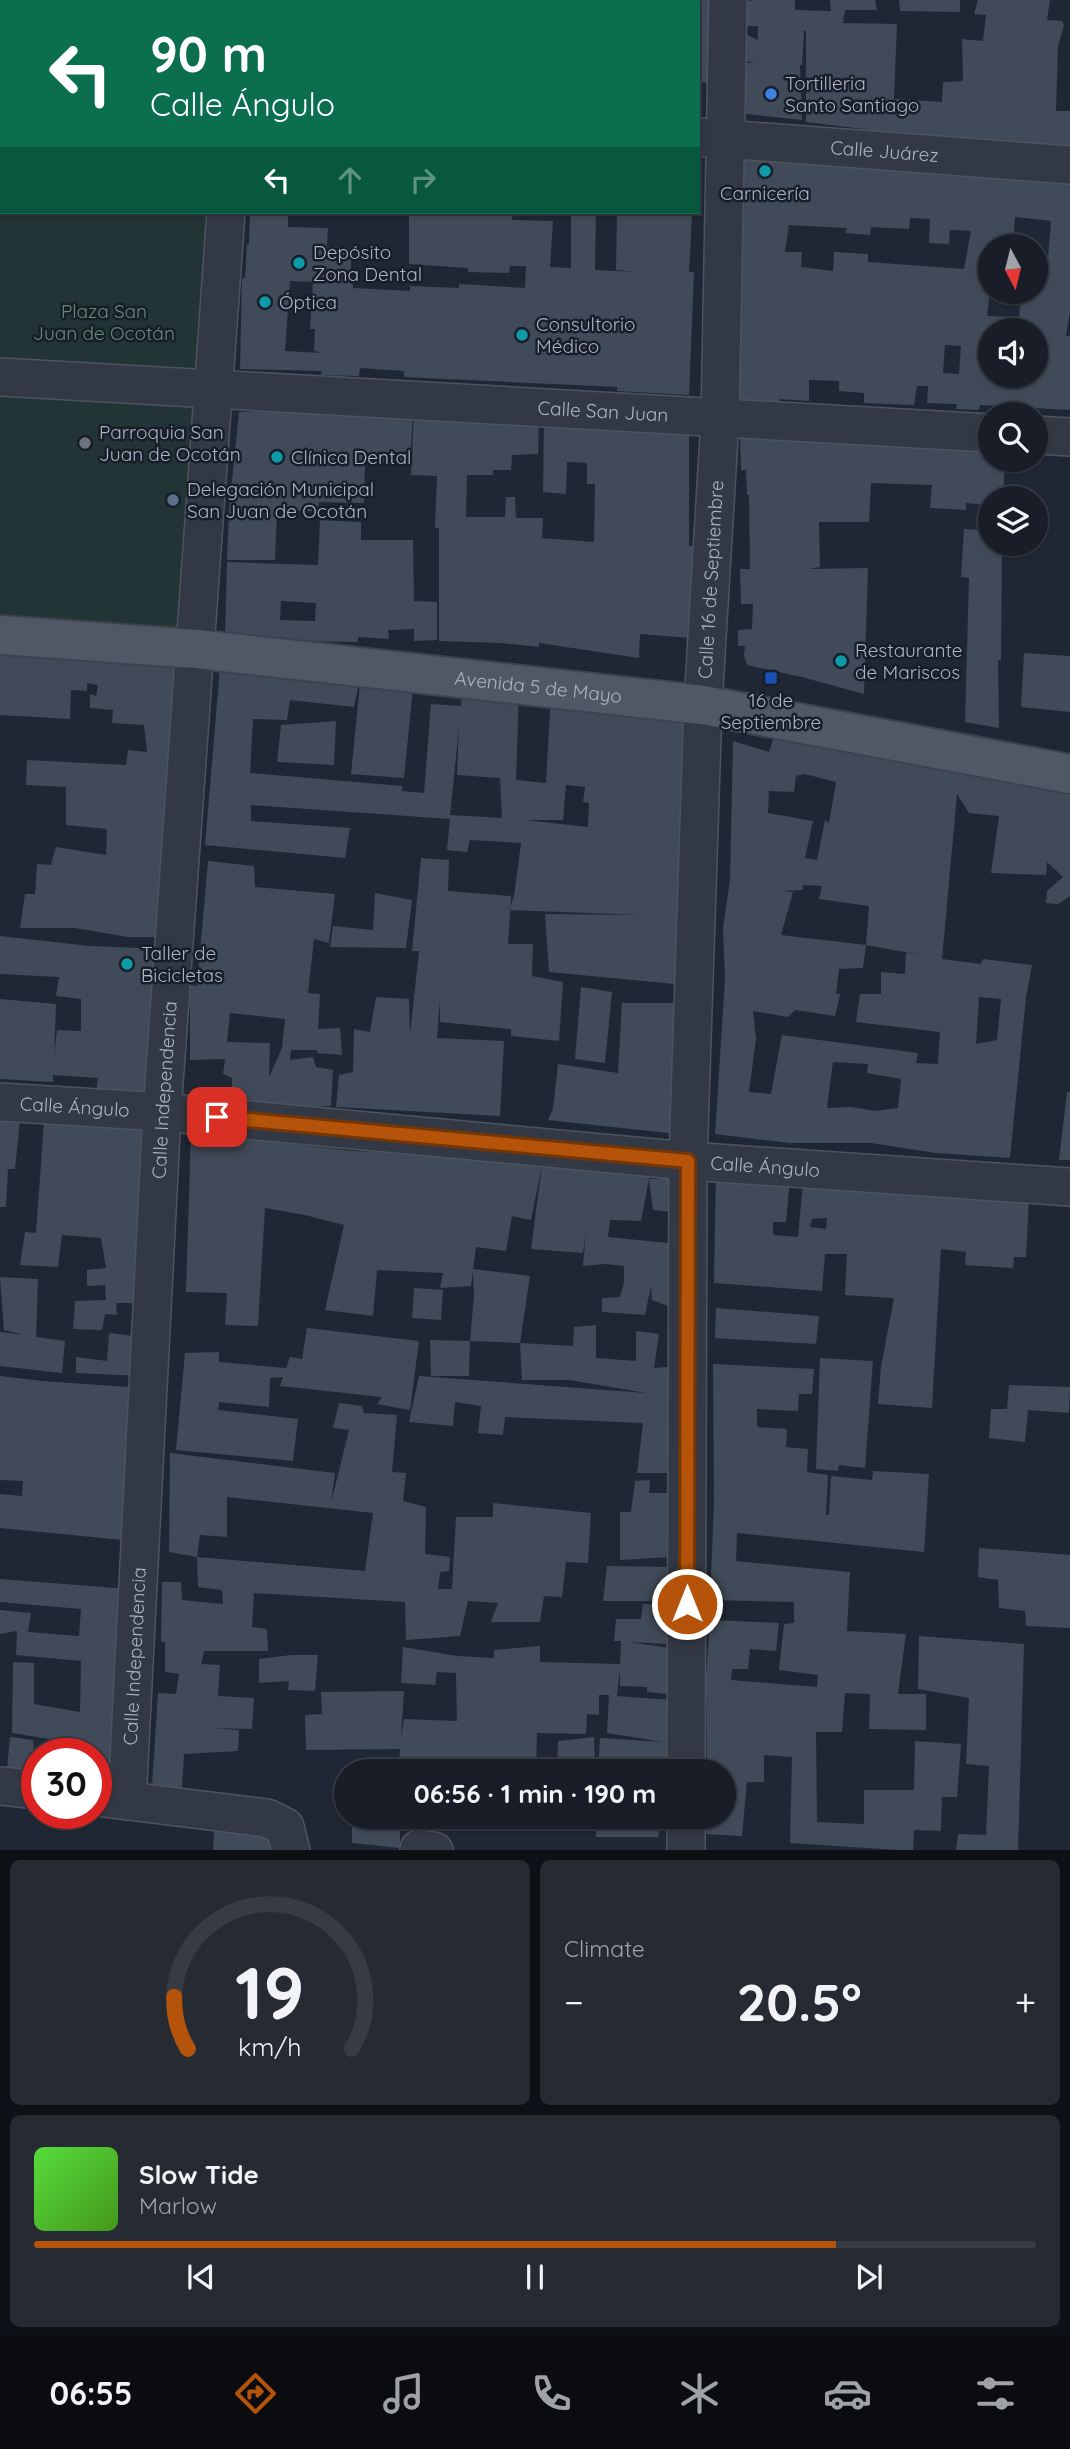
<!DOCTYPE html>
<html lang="en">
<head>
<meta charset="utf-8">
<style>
	:root { --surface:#181d27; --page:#252a33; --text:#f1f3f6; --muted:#9fa2a7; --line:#363b44; --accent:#b45309 }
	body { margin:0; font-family:Quicksand,sans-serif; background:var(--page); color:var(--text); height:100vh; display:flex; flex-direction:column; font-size:26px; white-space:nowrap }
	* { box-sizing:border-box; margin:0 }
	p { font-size:23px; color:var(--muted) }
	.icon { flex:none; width:38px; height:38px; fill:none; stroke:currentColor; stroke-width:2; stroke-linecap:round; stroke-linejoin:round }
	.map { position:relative; height:1850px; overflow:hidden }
	.panel { display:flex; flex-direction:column; gap:10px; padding:10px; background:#0d1015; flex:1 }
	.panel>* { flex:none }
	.banner { position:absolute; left:0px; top:0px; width:700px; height:214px; box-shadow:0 2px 5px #0004,0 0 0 2px var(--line); background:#0b6e4f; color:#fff; overflow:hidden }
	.needle { width:46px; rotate:173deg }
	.controls { position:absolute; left:978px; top:234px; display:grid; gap:14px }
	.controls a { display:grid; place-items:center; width:70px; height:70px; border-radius:50%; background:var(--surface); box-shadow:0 2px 5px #0004,0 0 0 2px var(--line); font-size:35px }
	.speed { position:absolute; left:21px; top:1738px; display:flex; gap:14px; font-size:35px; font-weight:700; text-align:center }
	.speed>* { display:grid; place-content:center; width:91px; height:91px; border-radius:50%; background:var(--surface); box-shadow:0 2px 5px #0004,0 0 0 2px var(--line); line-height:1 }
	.speed .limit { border:10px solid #d22; background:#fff; color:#111 }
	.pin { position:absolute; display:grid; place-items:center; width:60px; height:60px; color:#fff; margin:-30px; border-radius:14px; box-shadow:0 4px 10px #0006 }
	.me { position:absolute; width:77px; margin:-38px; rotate:0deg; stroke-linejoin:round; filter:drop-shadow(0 0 5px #0008) }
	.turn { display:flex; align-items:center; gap:24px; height:147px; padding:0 35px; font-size:32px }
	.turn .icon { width:91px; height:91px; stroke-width:2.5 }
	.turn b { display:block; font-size:49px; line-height:60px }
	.lanes { display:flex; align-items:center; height:66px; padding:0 35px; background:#0003; justify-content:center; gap:35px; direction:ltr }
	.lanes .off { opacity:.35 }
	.big { font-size:52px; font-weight:700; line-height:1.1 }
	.panel .tile { flex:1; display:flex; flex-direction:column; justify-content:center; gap:10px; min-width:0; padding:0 24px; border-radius:10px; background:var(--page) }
	.panel .dial { align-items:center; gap:0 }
	.dial svg { height:182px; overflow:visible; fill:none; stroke:var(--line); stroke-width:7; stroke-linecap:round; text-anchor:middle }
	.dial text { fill:var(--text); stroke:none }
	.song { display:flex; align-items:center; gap:21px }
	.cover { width:84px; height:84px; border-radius:10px; background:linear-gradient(135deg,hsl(110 70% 55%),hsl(100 70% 35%)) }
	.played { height:7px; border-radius:4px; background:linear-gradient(90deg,var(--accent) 80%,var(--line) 80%) }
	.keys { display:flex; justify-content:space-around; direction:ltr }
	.heat { display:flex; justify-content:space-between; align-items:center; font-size:38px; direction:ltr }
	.panel .tiles { flex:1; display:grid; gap:10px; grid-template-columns:1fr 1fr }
	.tile:last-child { grid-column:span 2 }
	.trip { position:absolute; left:334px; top:1759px; width:402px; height:70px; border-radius:35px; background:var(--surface); box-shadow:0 2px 5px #0004,0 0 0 2px var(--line); font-weight:700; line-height:70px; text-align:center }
	.dock { display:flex; height:112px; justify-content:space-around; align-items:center; background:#0a0c10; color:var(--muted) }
	.dock .icon { width:49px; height:49px }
	.dock .on { color:var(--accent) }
	.dock b { font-size:32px; color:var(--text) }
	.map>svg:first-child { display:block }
</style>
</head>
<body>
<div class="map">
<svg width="1070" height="1851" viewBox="0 0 1070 1851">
	<rect width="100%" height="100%" fill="#202734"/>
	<path fill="#223436" d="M0 127 2 212H216L185 636 0 625Z"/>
	<path fill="#414a58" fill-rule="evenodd" d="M698 0H708L709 38 708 83 702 82 700 110H698Z
		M753 0H795V10L831 11 830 0H875L877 10H845L843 23 897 24 894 99 942 102 943 82 963 81 962 39 983 41 986 15 974 14 978 0H1050L1047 20 1062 21 1064 25 1058 46 1056 111H1070V146L960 137V141L806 122V31H804L802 65H800L802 120 738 113 747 63 755 62 744 61 747 35 758 40V26H741L744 2Z
		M899 0H960V12L900 11Z
		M737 150 1070 182V311L1066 336H1070V410L980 405 979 410 956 409 957 404 927 403 928 386H917L914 405 864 403V393L839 391V381L809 380V401L779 399 780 402 732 400ZM1015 217 1051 221 1048 258 1036 257V292H1022L1019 317 987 316 990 289V247H1013ZM910 218 930 219 929 243 949 244 950 230 971 231 964 269 868 262V254L834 252 833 271 801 267 802 252H785L789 225 847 228 845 233 870 235 871 227 909 229ZM990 331H1036V376H990ZM945 345 961 346 959 374 943 373Z
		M250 212H288V227L328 228 327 247 352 248 350 284H353V288L410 291V286L459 288V284L525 288 526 266H510L509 273 468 272V268L409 264V212H513L512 220 553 221 550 267 571 268V212H596L595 270 637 272 616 270 617 215 700 212V216H692L689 272H694L689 395 617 391V387L404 377V371L360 368 359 376 321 375 322 371 240 369 242 278H245L247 244 249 245ZM290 281 313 282 310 329H315L314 351 322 353 285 351Z
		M322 408 413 411 410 463 365 462 364 503 319 502 318 511H277L275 560H227L229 510 239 412Z
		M414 411 539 418 538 454 512 455 511 470H493V475H467L466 517H505L506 497H515L516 518H543L542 538 594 542 595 484H587V463L567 462 566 494 543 492 544 418 689 423V546H693L690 638 640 634 639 658 539 643V647L501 643 439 641V528H435L437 476 411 475Z
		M740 433 990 448V460H1005L1003 499H990V505L966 503V510L930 508 932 485 871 483 869 522H819L820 567 808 569 868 568 864 694 802 677 747 665 744 655 745 646H738V630L752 629 753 604H741L740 569H750L749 495H747L746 470H741Z
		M320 520 361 522V540H413L414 601 437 602V640L414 641V629L388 630 389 639 358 637V642L225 640 227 562 318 565ZM281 601 316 603 315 621 280 620Z
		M964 529 990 530V544H1002L1001 661 998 660 999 728 965 722 969 578 961 577Z
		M0 652 183 663 166 937H128L75 928H20L25 894H35L37 864 51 865 56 847 106 855 107 829 66 825V787L26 785 27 760 126 765 128 750 147 752 144 725 112 723 113 710 90 708V694L96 696 98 685 87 683V691L71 690 70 719 0 715Z
		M1024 653 1070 656V712L1021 707Z
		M220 668 361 674 354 707 290 700 287 720 253 719 250 773 402 786V791L424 793 431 704 461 706 463 684 519 690 516 780 546 783 551 693 693 711 685 985 549 972 545 914 641 915 509 910 514 896 521 843 470 840 467 852 447 850 450 819 251 805V821L350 828 345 858 205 845ZM459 728 457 775 500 778 502 818 450 815ZM566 785 585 787 583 802 589 803 588 827 525 820H563Z
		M361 674 414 678 404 778 351 774Z
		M336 721 334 765 277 762 281 725Z
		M778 725 1070 791V896L1058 904 1046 903 1047 891 1063 877 1047 862 1046 875 991 873 999 816 969 813 957 794 942 959 981 964 983 959 1032 965 1026 997 1010 1158 936 1153 871 1143H790L715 1134 725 979 723 928 730 880 733 741 769 752ZM805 774 836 782 829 823 825 820 817 860 805 858 813 821 768 813 769 791 794 792 796 776ZM803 885 822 886 819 899 869 906 866 945 781 935 793 892 783 891 803 890ZM866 945 921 955 906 953 905 974 881 972V994H860L856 1022 940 1032 938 1064 916 1063 918 1053 782 1035 771 1094 749 1092 756 1039 753 1011 788 1017 795 1010 835 1016 840 994H836L839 969 863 968ZM979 997 1001 999 997 1040 976 1044ZM833 1062 868 1064 867 1073 901 1079 898 1108 875 1111 851 1107 827 1108Z
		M421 858 449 860 448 891 511 896 508 944H533L532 976 563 982 559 1041 511 1036V1029L440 1022V1000L437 1038 504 1041 500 1116 336 1107 339 1075 353 1072 354 1029 370 1032 376 997 409 999 410 1035 419 951H412Z
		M208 861 254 866 255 887 335 894 329 943 314 939 308 993 320 994 318 1029 340 1028 342 1055 317 1053V1050H291L290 1060 313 1057 316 1067 333 1070 331 1106 285 1108 232 1105V1078L223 1074 225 1059 190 1060V985L197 986ZM230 1013 285 1019 282 1048 269 1077 270 1043 227 1042Z
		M375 893 412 900 406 948 330 947 333 926 373 930Z
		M0 936 90 946 166 949 155 1099 96 1093 98 1078 53 1075V1082L0 1079V999L56 1004 54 1056 57 1030 81 1031V999L56 996 59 977 0 974Z
		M581 987 612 992 605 1063 575 1059Z
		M622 1003H685L677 1134 548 1120 553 1109 558 1064 618 1073Z
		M1067 1092H1070V1160H1059Z
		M0 1117 20 1119 15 1169H8L6 1207H0Z
		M44 1122 157 1128 146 1303H116L117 1315 105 1314 102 1330 73 1329 75 1301 106 1300 105 1285 87 1286V1270L106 1268 101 1238 62 1235 58 1267 20 1265 25 1232 36 1233Z
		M191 1133 353 1151 653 1163 649 1179 688 1178 683 1213 653 1210 649 1179 641 1221 610 1220 608 1237 688 1245 673 1271 668 1306 652 1300 651 1286 645 1315 602 1312V1298L620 1297 624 1283V1266L605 1264 583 1266 586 1232 583 1253 531 1249 542 1165 531 1220 512 1216 506 1251 476 1247 471 1286 440 1288 443 1273 377 1270 373 1316 325 1310 344 1225 305 1215 265 1208 258 1326 225 1325 227 1293 186 1292Z
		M716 1169 790 1178 786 1222H773V1235L798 1237 803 1182 1029 1199 1026 1257H1014L1013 1268 965 1265 966 1252 941 1249 932 1408 878 1404 881 1367 894 1298 845 1295 847 1254H825L822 1291 714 1283ZM827 1218 826 1229 810 1227 812 1219Z
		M473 1269 530 1276 520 1343 470 1341 469 1376H431L430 1340 470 1341 474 1296Z
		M0 1277 38 1279 36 1337 65 1341 62 1373 0 1366V1332L24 1335 4 1330Z
		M414 1288 443 1290 441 1320 412 1318Z
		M716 1308 819 1316 816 1344 715 1338Z
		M596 1325V1358L636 1361V1331L659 1334 654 1368 677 1366 670 1473H637L643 1423 505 1417 503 1435 478 1433 481 1406 455 1402 453 1426 409 1422 419 1376 646 1393 570 1380H522L520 1343 573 1346 574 1327Z
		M307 1328 419 1341 410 1410 377 1404 382 1397 280 1386 283 1377 270 1378 269 1407 219 1402 218 1410 298 1419 293 1461 176 1450 185 1353 219 1352V1362L286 1368 290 1357 302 1359Z
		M109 1333 143 1337V1376L76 1373V1357L107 1361Z
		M820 1358 873 1361 865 1468 839 1465 838 1471 816 1469Z
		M713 1364 814 1369 812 1394H799L798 1411 757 1409V1427L787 1429 786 1447 808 1449 807 1472 828 1475 826 1515H829L831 1476 872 1480 873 1471 929 1474 924 1552 737 1533 736 1561 850 1572 847 1631 906 1634 898 1694H926V1730L869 1729 870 1694 845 1693 842 1732H816L817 1822 864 1824V1790H914L915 1741 961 1744 957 1797H942L941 1831 914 1830 913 1851 790 1843 792 1757 764 1755V1782H747L742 1836 706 1834V1816H724V1771H707L706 1677 710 1620 779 1623 776 1651 750 1649 748 1669H732L731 1680 817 1687 818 1675 779 1670 784 1624 794 1623V1602L710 1600 714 1503Z
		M0 1376 42 1381 142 1388 133 1541 0 1528V1494L22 1496 23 1481 0 1480Z
		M1009 1385 1070 1387 1069 1413 1028 1410 1025 1442 989 1438 991 1409H1007Z
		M339 1403 362 1406 364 1413 397 1415 392 1472 406 1473 403 1501 426 1507 425 1554 450 1557 449 1571 440 1572 438 1589H452L456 1517H493V1503L591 1513 588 1563 566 1562 562 1597 544 1596 540 1622H491L498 1603 468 1601 460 1636 406 1640 405 1602 254 1593 252 1627 267 1629 268 1651H204L201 1664 220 1665 218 1696 254 1698 252 1729 212 1728 239 1730 238 1751 184 1754 182 1787 152 1786 158 1693 176 1694 179 1674 165 1672V1642H161L162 1582H181L182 1600 223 1604 222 1590 198 1587 197 1557 169 1552 170 1453 335 1473 331 1503 349 1430 333 1428ZM227 1497 373 1513 365 1571 197 1557 200 1535 227 1537Z
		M650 1480 649 1493H669L670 1557 620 1560V1512H631L635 1481Z
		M979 1548 1070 1555V1628L1026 1626 1025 1611 999 1608 998 1580 978 1577Z
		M607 1566 673 1567 672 1589H665L666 1601H603Z
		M0 1579 128 1589 116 1778 96 1776V1754H75L74 1743 12 1733 13 1662 34 1663V1704L80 1712 81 1661 16 1655 17 1631 0 1634V1610L31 1613 28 1632 79 1636 81 1609 0 1602Z
		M643 1604 669 1605 667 1644 628 1642 671 1648 667 1694 647 1692V1687L620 1686V1668L617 1696 673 1700 667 1771H598L600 1738 663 1742 607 1733 609 1695H599V1715L587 1714 586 1734 537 1733 536 1771H451L399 1768 400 1749 306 1750 305 1715 322 1714 321 1692 404 1691 401 1738 404 1719 457 1721 456 1673 437 1672 435 1685 401 1683 403 1647 457 1656 494 1658V1650L540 1646V1662L620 1664 621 1641H614L616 1619H641Z
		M919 1636 1024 1644 1018 1851H956L958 1834 986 1835 989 1766 966 1764 969 1698 918 1689Z
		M291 1655H318L315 1691 288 1690 289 1681 259 1683V1659Z
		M10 1737 33 1740 34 1750 53 1752V1754H37V1771L7 1769Z
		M594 1737 595 1771H557L558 1741Z
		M352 1816H400V1848L352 1843Z
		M455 1816H503L504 1818 455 1824Z
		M536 1816H662L658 1837H596V1822L536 1827Z
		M215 1821 259 1825 280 1851H213Z"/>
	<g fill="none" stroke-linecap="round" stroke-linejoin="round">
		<g stroke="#4d5460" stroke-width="40">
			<g id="minor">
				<path d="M240 2V0"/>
				<path d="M456 2 457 0"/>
				<path d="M0 111 2 112"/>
				<path id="s1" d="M698 137 1070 165"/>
				<path id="s2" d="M0 377 990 433"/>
				<path d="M1036 435 1070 437"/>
				<path id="s3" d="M0 1102 162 1112 688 1161 1070 1187"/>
				<path id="s4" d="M686 1771 688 1161 703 705 720 419 728 0"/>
				<path d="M0 1786 37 1790"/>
				<path d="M96 1797 267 1818 285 1827 291 1851"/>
				<path id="s5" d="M127 1801 162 1112 226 212"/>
				<path d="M686 1816V1851"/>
				<path d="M419 1849 434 1851"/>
			</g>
		</g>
		<g stroke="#3c424e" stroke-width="42">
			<g id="major">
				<path id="s6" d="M0 635 196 649 703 705 1070 774"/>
			</g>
		</g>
		<use href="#minor" stroke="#333944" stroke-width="37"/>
		<use href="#major" stroke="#505865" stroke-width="38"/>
	</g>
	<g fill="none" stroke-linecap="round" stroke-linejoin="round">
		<g stroke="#753606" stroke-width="18">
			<path id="route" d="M217 1117 688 1161 687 1604"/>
		</g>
		<use href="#route" stroke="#b45309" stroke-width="12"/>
	</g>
	<circle fill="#3f7fe0" stroke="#181e29" stroke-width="2.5" cx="771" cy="94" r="7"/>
	<g fill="#0f9aa8" stroke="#181e29" stroke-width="2.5">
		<circle cx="765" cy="171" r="7"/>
		<circle cx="299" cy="263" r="7"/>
		<circle cx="265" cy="302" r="7"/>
		<circle cx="522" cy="335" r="7"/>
		<circle cx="277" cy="457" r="7"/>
		<circle cx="841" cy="661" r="7"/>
		<circle cx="127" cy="964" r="7"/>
	</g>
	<circle fill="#6b7280" stroke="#181e29" stroke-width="2.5" cx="85" cy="443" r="7"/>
	<circle fill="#5c6f8a" stroke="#181e29" stroke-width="2.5" cx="173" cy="500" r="7"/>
	<rect fill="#1a4fb4" stroke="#181e29" stroke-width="2.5" x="764" y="671" width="14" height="14" rx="3.5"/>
	<g text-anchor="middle" stroke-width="5" stroke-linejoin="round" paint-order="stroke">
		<g font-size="19" fill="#acb4c2" stroke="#181e29" text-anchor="start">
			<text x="785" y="90">Tortilleria<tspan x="785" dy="22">Santo Santiago</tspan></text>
			<text x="765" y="200" text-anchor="middle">Carnicería</text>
			<text x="313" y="259">Depósito<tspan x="313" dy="22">Zona Dental</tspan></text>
			<text x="279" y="309">Óptica</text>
			<text x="536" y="331">Consultorio<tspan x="536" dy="22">Médico</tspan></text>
			<text x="99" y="439">Parroquia San<tspan x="99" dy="22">Juan de Ocotán</tspan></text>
			<text x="291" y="464">Clínica Dental</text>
			<text x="187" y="496">Delegación Municipal<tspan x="187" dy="22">San Juan de Ocotán</tspan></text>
			<text x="855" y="657">Restaurante<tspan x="855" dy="22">de Mariscos</tspan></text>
			<text x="771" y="707" text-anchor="middle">16 de<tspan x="771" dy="22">Septiembre</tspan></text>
			<text x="141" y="960">Taller de<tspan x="141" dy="22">Bicicletas</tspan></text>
		</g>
		<g font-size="19" fill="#acb4c2" stroke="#181e29">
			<text dy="7" stroke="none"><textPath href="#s1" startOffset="187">Calle Juárez</textPath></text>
			<text dy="7" stroke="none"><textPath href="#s2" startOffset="604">Calle San Juan</textPath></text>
			<text dy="7" stroke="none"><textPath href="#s4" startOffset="1192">Calle 16 de Septiembre</textPath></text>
			<text dy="7" stroke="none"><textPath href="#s6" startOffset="541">Avenida 5 de Mayo</textPath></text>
			<text dy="7" stroke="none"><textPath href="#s5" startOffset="712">Calle Independencia</textPath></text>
			<text dy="7" stroke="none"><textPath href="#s3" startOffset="75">Calle Ángulo</textPath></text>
			<text dy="7" stroke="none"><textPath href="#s3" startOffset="768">Calle Ángulo</textPath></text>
			<text dy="7" stroke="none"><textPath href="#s5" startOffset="145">Calle Independencia</textPath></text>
		</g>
		<g font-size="19" fill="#669072" stroke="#181e29">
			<text x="104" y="318">Plaza San<tspan x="104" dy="22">Juan de Ocotán</tspan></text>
		</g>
	</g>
</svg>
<div class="controls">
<a><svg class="needle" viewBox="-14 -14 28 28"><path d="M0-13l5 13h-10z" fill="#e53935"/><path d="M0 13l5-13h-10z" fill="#9fa2a7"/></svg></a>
<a><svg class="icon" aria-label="sound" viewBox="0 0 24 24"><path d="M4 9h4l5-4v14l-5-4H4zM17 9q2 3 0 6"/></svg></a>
<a><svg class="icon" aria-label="search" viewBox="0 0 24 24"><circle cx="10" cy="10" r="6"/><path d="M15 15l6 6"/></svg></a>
<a><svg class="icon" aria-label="layers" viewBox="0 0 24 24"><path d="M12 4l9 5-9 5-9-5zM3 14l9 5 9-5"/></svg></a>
</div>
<div class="speed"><div class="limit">30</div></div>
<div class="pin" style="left:217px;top:1117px;background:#d93025"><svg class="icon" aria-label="arrive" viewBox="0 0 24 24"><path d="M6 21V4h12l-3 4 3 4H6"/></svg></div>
<svg class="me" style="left:687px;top:1604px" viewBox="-20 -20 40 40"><circle r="17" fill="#b45309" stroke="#fff" stroke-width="3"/><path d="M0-11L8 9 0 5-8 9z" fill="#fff"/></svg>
<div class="trip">06:56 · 1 min · 190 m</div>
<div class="banner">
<div class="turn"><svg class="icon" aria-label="left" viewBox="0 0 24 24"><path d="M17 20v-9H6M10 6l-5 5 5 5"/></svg><div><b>90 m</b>Calle Ángulo</div></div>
<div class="lanes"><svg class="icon" aria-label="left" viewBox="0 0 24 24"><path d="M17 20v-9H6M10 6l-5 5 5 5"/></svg><svg class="icon off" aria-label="ahead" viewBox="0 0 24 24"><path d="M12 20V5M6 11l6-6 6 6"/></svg><svg class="icon off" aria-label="right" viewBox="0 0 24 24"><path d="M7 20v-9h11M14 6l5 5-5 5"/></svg></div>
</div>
</div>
<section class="panel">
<div class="tiles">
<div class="tile dial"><svg viewBox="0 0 100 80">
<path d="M14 69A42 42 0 1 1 86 69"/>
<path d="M14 69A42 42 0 0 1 8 46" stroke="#b45309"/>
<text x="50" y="56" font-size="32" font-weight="700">19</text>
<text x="50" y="72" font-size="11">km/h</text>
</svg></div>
<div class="tile"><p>Climate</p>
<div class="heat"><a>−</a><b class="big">20.5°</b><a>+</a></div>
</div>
<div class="tile">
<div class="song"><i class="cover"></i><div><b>Slow Tide</b><p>Marlow</p></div></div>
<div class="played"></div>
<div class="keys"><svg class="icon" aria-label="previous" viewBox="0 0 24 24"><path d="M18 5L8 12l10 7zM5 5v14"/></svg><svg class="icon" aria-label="pause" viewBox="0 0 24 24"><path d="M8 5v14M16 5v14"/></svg><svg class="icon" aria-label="next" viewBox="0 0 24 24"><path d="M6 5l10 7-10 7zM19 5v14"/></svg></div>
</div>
</div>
</section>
<nav class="dock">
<b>06:55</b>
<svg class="icon on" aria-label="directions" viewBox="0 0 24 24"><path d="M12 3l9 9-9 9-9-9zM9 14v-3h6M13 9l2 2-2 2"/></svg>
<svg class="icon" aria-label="music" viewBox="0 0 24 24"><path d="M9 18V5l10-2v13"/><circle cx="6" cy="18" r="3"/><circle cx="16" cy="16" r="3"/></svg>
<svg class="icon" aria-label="phone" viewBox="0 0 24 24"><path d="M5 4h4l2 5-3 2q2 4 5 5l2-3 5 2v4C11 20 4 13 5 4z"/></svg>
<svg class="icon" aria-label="climate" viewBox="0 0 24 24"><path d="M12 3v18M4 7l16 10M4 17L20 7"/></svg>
<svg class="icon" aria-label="car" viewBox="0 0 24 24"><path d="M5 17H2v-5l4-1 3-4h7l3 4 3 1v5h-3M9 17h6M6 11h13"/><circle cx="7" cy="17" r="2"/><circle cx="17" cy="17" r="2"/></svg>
<svg class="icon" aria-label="filters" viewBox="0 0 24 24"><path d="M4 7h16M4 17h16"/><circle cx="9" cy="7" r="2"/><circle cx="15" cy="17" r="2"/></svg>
</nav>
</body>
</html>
